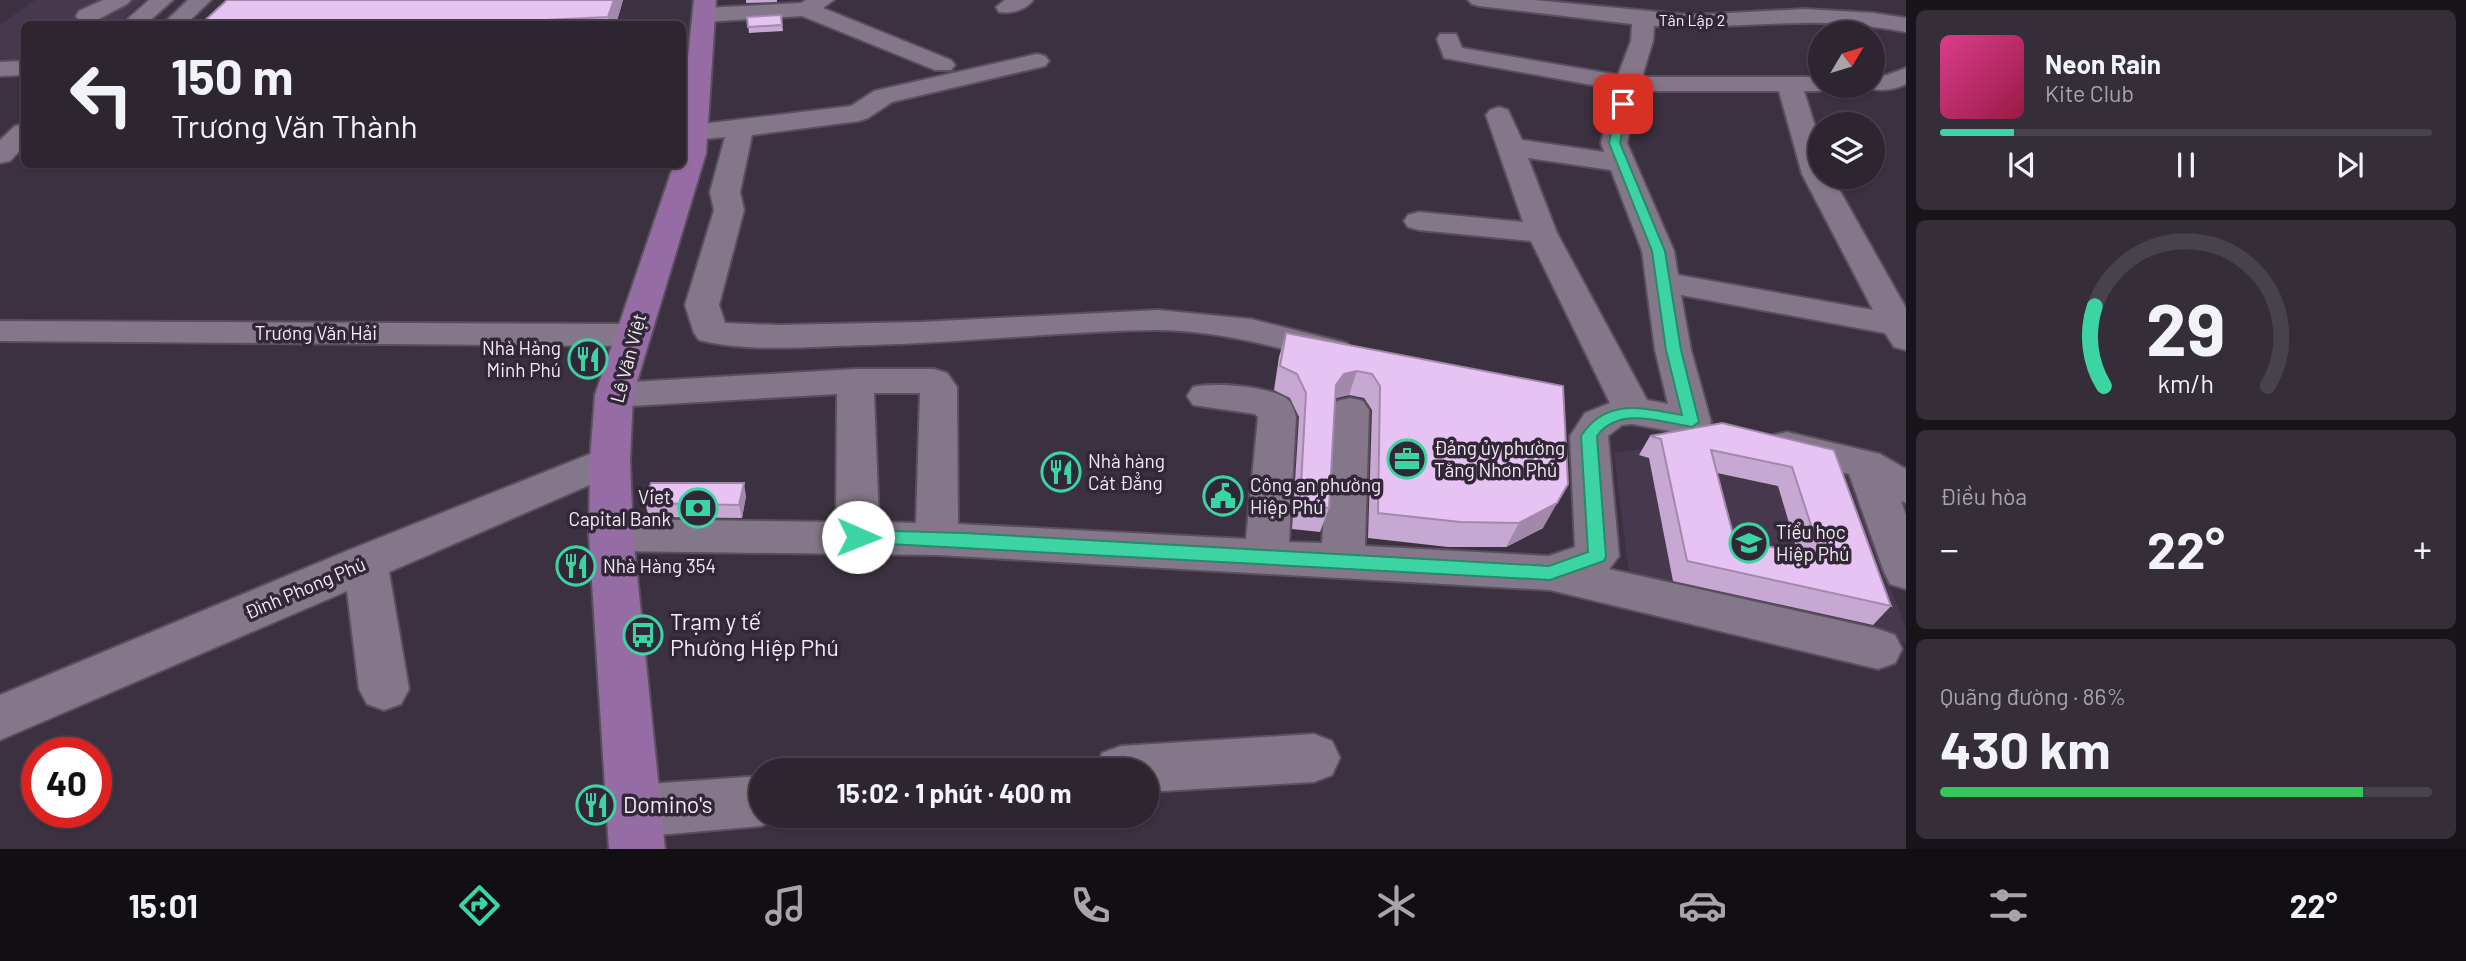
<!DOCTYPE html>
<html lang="vi">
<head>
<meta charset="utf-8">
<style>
	:root { --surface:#2d2530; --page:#352d38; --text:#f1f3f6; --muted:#a7a5ab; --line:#48424c; --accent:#3dd4a3 }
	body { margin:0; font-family:Barlow,sans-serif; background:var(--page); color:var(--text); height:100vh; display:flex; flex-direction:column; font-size:26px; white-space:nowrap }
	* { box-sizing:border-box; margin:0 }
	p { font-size:23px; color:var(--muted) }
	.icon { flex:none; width:38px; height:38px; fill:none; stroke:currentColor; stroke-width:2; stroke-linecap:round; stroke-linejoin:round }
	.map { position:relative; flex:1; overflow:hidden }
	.panel { display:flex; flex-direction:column; gap:10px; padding:10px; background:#19141a; width:560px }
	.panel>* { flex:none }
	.banner { position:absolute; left:21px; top:21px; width:665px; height:147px; border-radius:10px; box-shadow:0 2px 5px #0004,0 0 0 2px var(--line); background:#2d2530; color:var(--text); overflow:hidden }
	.needle { width:46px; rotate:52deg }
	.tools { position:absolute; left:1808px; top:21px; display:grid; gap:14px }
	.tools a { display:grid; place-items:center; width:77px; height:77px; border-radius:50%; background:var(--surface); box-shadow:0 2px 5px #0004,0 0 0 2px var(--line); font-size:35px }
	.speed { position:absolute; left:21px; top:737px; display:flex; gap:14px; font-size:35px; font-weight:700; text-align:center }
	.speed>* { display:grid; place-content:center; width:91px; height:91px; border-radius:50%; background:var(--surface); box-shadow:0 2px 5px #0004,0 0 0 2px var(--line); line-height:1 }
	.speed .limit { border:10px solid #d22; background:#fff; color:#111 }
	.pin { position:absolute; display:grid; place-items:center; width:60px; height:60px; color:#fff; margin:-30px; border-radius:14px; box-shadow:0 4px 10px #0006 }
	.me { position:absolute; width:77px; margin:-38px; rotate:91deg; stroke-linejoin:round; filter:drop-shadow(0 0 5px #0008) }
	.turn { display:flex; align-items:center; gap:24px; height:147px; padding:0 35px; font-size:32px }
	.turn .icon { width:91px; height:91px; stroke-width:2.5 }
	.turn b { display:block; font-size:49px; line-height:60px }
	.big { font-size:52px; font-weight:700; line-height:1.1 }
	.panel .widget { flex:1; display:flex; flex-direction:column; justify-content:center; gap:10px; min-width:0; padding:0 24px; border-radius:10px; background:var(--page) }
	.panel .dial { align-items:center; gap:0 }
	.dial svg { height:182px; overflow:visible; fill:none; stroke:var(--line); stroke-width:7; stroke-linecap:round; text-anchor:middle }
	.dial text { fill:var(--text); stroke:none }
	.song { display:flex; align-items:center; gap:21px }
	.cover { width:84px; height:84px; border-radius:10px; background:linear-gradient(135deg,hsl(330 70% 55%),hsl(340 70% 35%)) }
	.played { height:7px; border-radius:4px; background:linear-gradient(90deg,var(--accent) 15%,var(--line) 15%) }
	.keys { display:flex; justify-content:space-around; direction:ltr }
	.heat { display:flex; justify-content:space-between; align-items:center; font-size:38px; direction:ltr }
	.charge { height:10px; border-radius:5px; background:linear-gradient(90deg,#34c759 86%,var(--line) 0) }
	.trip { position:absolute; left:749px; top:758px; width:410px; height:70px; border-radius:35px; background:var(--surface); box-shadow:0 2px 5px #0004,0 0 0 2px var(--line); font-weight:700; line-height:70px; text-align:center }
	.tab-bar { display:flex; height:112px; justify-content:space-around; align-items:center; background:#120f13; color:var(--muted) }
	.tab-bar .icon { width:49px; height:49px }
	.tab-bar .active { color:var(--accent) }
	.tab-bar b { font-size:32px; color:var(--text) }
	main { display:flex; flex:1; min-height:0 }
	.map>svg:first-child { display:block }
</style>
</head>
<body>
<main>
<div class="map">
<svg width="1906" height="849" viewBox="0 0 1906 849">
	<rect width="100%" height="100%" fill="#3c3140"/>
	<path fill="#47394d" d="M35 0H144L116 24H24V61L0 62V25Z
		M1705 439 1845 471 1906 628V643L1629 573 1614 453Z"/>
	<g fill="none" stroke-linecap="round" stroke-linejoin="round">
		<g stroke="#594f5d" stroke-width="4">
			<path id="minor" d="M103 0H131L127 4 95 21H79L76 16 79 11Z
				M149 0H173L146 24H122Z
				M188 0H211L186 24H163Z
				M806 0H834L823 8 951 60 955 65 951 70H935L802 16 704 22 696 20 693 15 696 10 704 8 801 3Z
				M1005 0H1033C1026 10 1011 14 999 12L996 7Z
				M1468 0H1534L1691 15 1805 9 1874 13 1906 18V32C1873 26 1838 22 1804 23 1754 23 1704 29 1654 26L1653 41 1642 77H1820V86H1831L1820 91H1804L1820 142V177H1832L1906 308V350L1894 347 1885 333 1681 295 1691 350 1711 422 1706 431 1692 435 1632 424 1622 425 1608 436 1619 556 1609 569 1878 629 1895 635 1902 649 1895 663 1878 669 1550 590 937 555 611 551 596 546 589 535 596 524 611 519 836 522 837 394 614 407 601 404 595 395 601 386 614 383 855 369H934L947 373 957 387 958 524 1246 539 1258 417 1255 414 1193 405 1187 396 1193 387C1213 382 1268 386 1286 398 1292 402 1294 410 1296 417L1289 542 1322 543 1331 410 1337 401 1350 398 1363 401 1369 410 1365 546 1549 556 1575 547 1570 436 1585 413 1610 403 1531 241 1419 230 1408 227 1404 221 1408 215 1419 212 1523 222 1486 115 1490 110 1499 107 1508 110 1522 140 1604 152 1601 143 1614 89 1444 58 1437 39 1440 34H1456L1462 48 1618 75 1631 41 1632 24 1479 6 1472 4ZM1638 91H1779L1802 174 1873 310 1678 275 1674 251 1627 143ZM1528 158 1611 170 1642 251 1655 350 1668 404 1647 400 1557 233ZM874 393H920L916 523 879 522Z
				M1037 54 1045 56 1049 61 1045 66 892 102 868 118 859 121 752 135 740 192 744 210 719 305 725 323 779 325 920 322 1158 310 1251 319 1347 343 1352 351 1347 359 1334 362C1276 347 1217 330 1156 330 1060 331 965 343 869 345 817 346 748 353 699 340L694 333 685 305 714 210 710 192 725 137 694 140 685 138 682 135 685 126 851 106 874 91Z
				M24 61V75L0 76V62Z
				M1906 68V84C1893 91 1876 92 1862 86H1872V75H1887Z
				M24 124V146L10 161 0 163V140L15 126Z
				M0 321 631 324 643 328 648 335 643 342 631 346 0 341Z
				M1787 432 1880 454 1906 469V503L1901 501 1906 515V589L1890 584 1884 572 1849 474 1773 455 1767 445 1773 435Z
				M610 446 624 450 630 460 624 470 389 572 409 689 401 704 384 710 367 704 359 689 347 591 0 740V695L349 550Z
				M1314 734 1332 741 1340 758 1332 775 1314 782 1146 792V770H1095L1102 753 1121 746Z
				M761 776V816H782L780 819 761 826 635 837 616 829 608 811 616 793 635 785Z"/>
		</g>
		<g stroke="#594f5d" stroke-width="4">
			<path id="major" d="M694 0H716L706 153 633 395 630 460 633 535 665 849H609L589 535 590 460 595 395 674 164H682V113Z"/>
		</g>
		<use href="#minor" fill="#847789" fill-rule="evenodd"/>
		<use href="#major" fill="#966ca5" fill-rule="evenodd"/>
	</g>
	<path fill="#c7a8d2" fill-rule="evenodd" d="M227 0H623L616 24H201Z
		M746 0H777V2L746 3Z
		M781 15 783 31 749 33 747 17Z
		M1286 333 1563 386 1543 528 1506 547H1448L1368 538 1372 410 1364 398 1349 395 1336 398 1335 400 1329 508 1320 532 1292 529 1299 417 1290 398 1274 390 1279 357Z
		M1650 436 1834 450 1891 606 1873 625 1673 581 1649 458 1639 455ZM1717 473 1778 486 1798 553 1734 538Z
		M746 496 742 518 649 517 645 503Z"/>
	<path fill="#a288ab" d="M614 0H623L616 24H610L608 17Z
		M1357 371 1349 395 1336 398 1328 410 1336 385 1344 374Z
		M744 483 746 496 742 518 739 505Z
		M1568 484 1543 528 1506 547 1519 523Z"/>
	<path fill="#e7c3f4" stroke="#a288ab" stroke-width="2" fill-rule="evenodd" d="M227 0H614L608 17 464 24H201Z
		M781 15 782 25 748 27 747 17Z
		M1286 333 1563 386 1568 484 1557 503 1519 523 1460 522 1378 513 1380 386 1372 374 1357 371 1344 374 1336 385 1329 508 1300 504 1306 393 1297 374 1280 366Z
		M1722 423 1834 450 1891 606 1687 561 1661 439 1650 436ZM1711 450 1792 467 1822 559 1734 538Z
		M651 483H744L739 505 645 503Z"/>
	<path fill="#3dd4a3" stroke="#288a6a" stroke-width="2" d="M1623 100 1628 104 1620 143 1665 251 1681 350 1699 422 1692 427C1660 422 1619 406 1597 436L1606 556 1604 561 1550 580 852 542 849 537 852 532 858 530 964 533 1549 566 1588 552 1581 436C1606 397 1643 408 1682 415L1666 350 1652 251 1609 143 1617 104Z"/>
	<defs>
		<g id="restaurant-ring" transform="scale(2.0125)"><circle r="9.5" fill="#322736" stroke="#3dd4a3" stroke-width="1.5"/><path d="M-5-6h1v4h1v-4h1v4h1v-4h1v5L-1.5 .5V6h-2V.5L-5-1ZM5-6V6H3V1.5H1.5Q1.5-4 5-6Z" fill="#3dd4a3"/></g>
		<g id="office-ring" transform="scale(2.0125)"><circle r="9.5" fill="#322736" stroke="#3dd4a3" stroke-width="1.5"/><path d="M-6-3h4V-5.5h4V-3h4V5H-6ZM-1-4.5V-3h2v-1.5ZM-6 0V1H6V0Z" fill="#3dd4a3"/></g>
		<g id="civic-ring" transform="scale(2.0125)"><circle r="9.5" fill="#322736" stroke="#3dd4a3" stroke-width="1.5"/><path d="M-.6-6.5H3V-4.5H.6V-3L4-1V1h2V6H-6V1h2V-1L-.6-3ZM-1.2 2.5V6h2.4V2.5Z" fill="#3dd4a3"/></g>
		<g id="bank-ring" transform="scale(2.0125)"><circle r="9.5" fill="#322736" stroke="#3dd4a3" stroke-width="1.5"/><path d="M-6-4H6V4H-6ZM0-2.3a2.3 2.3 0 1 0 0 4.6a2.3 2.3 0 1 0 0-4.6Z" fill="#3dd4a3"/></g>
		<g id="school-ring" transform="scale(2.0125)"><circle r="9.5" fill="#322736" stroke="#3dd4a3" stroke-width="1.5"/><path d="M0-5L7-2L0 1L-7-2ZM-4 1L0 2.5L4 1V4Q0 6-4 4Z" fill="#3dd4a3"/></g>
		<g id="bus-ring" transform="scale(2.0125)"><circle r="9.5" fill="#322736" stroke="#3dd4a3" stroke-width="1.5"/><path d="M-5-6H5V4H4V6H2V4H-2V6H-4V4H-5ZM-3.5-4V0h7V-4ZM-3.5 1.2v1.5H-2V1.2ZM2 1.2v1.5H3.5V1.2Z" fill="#3dd4a3"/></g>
	</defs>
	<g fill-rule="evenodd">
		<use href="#restaurant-ring" x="588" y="359"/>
		<use href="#office-ring" x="1407" y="459"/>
		<use href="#restaurant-ring" x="1061" y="472"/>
		<use href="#civic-ring" x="1223" y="496"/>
		<use href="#bank-ring" x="698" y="508"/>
		<use href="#school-ring" x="1749" y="543"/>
		<use href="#restaurant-ring" x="576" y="566"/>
		<use href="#bus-ring" x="643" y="635"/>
		<use href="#restaurant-ring" x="596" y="805"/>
	</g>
	<g text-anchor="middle" stroke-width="7" stroke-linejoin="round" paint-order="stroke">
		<g font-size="16" fill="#f2ebf5" stroke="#322736">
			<text x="1692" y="26">Tân Lập 2</text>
		</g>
		<g font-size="19" fill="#f2ebf5" stroke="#322736">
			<text x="316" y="340">Trương Văn Hải</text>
			<text transform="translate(628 358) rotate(-75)" y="7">Lê Văn Việt</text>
			<text transform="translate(305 588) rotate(-23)" y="7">Đình Phong Phú</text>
		</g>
		<g font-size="19" fill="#f2ebf5" stroke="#322736" text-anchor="start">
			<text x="561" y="355" text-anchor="end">Nhà Hàng<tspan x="561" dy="22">Minh Phú</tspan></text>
			<text x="1434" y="455">Đảng ủy phường<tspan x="1434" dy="22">Tăng Nhơn Phú</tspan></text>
			<text x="1088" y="468">Nhà hàng<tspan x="1088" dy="22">Cát Đẳng</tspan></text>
			<text x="1250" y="492">Công an phường<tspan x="1250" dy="22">Hiệp Phú</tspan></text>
			<text x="671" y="504" text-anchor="end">Viet<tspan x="671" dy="22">Capital Bank</tspan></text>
			<text x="1776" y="539">Tiểu học<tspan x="1776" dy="22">Hiệp Phú</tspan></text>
			<text x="603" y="573">Nhà Hàng 354</text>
		</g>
		<g font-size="23" fill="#f2ebf5" stroke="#322736" text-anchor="start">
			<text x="670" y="630">Trạm y tế<tspan x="670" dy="26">Phường Hiệp Phú</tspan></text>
			<text x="623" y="813">Domino's</text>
		</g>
	</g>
</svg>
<div class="tools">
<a><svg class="needle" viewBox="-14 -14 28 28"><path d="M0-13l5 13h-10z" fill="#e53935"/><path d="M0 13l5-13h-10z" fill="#a7a5ab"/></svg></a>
<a><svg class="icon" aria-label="layers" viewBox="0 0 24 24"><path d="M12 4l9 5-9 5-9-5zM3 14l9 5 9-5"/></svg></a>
</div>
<div class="speed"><div class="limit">40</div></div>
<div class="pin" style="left:1623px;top:104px;background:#d93025"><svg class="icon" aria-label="arrive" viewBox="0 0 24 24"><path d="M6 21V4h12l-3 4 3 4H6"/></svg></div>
<svg class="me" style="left:858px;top:537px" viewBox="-20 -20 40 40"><circle r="19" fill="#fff"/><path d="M0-13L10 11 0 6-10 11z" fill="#3dd4a3"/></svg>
<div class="trip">15:02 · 1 phút · 400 m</div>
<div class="banner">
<div class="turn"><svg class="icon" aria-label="left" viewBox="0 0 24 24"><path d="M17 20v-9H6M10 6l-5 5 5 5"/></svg><div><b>150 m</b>Trương Văn Thành</div></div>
</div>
</div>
<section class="panel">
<div class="widget">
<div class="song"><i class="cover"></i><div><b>Neon Rain</b><p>Kite Club</p></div></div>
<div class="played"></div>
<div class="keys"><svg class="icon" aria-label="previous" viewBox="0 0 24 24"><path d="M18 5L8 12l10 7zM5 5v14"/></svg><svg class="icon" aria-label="pause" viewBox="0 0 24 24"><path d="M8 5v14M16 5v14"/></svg><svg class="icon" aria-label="next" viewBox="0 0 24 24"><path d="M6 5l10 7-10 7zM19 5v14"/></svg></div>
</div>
<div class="widget dial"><svg viewBox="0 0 100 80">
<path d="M14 69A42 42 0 1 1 86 69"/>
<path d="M14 69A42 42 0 0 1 10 34" stroke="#3dd4a3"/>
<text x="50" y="56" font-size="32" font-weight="700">29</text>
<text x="50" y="72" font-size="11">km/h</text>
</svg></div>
<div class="widget"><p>Điều hòa</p>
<div class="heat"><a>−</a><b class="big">22°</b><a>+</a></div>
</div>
<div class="widget"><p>Quãng đường · 86%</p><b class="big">430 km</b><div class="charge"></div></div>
</section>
</main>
<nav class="tab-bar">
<b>15:01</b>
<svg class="icon active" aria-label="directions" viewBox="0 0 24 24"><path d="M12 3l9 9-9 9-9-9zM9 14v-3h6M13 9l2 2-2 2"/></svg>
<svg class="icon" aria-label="music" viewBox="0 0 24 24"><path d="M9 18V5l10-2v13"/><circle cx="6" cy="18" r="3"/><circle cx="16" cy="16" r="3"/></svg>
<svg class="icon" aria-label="phone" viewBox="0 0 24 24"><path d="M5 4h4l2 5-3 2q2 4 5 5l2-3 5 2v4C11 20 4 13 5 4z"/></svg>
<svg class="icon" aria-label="climate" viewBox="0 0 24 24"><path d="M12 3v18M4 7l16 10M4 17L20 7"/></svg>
<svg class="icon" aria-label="car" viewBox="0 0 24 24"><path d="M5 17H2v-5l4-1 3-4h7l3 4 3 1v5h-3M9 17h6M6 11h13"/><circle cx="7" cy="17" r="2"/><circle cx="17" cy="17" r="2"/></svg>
<svg class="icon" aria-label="filters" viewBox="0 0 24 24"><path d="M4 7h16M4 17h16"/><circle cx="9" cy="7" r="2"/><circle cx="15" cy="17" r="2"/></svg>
<b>22°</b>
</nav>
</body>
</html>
